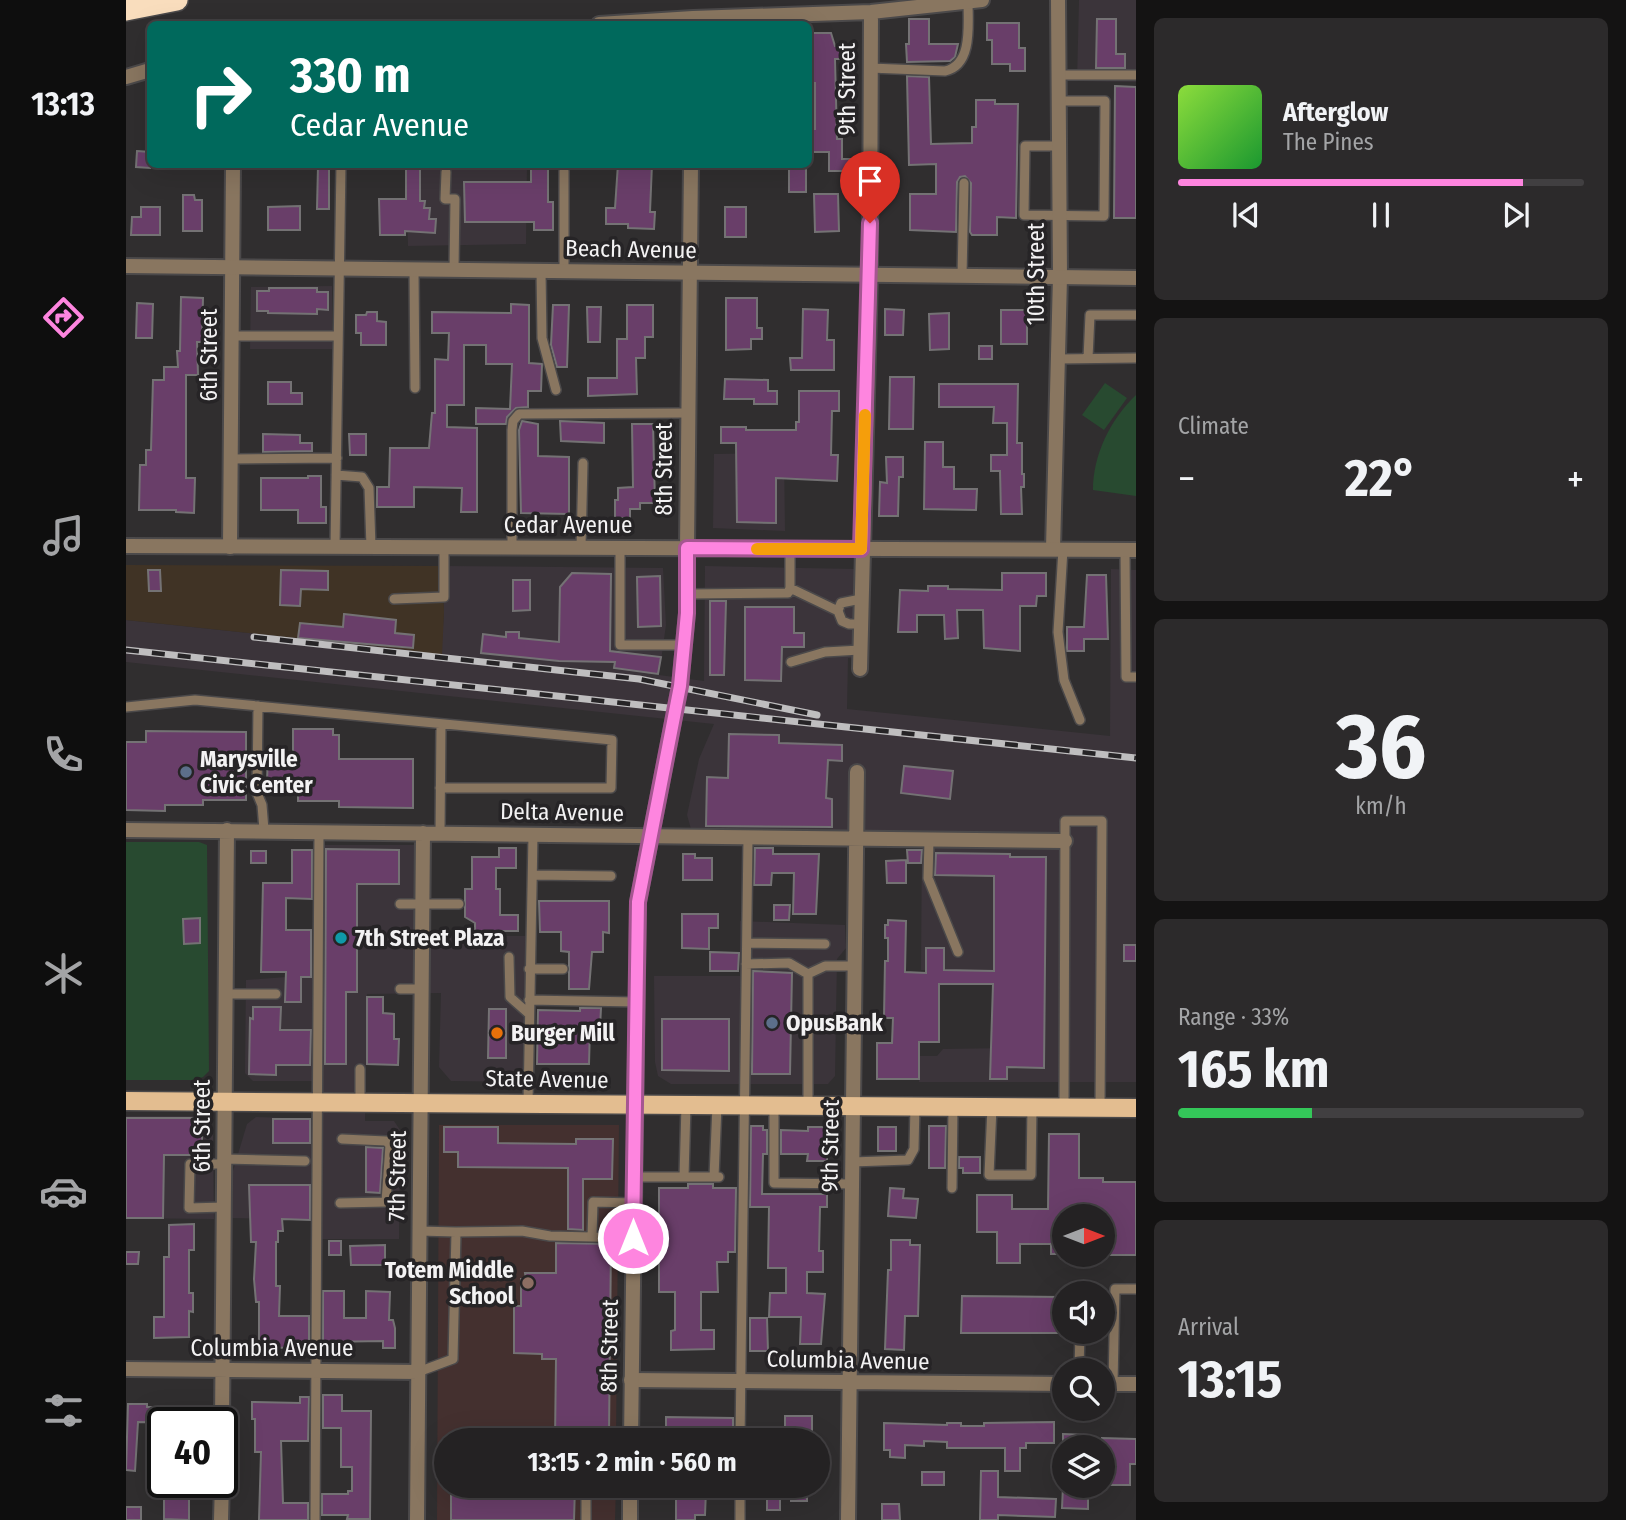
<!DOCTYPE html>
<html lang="en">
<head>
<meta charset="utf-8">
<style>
	:root { --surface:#242223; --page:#2c2a2b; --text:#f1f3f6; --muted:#a3a4a6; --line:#413f41; --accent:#fe85df }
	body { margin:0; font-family:"Fira Sans Condensed",sans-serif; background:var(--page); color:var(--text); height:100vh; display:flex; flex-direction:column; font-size:26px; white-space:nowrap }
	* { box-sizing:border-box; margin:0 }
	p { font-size:23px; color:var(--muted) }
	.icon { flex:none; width:38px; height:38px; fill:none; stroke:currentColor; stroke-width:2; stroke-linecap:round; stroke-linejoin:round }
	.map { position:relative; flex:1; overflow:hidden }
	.sheet { display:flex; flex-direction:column; gap:18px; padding:18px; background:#141313; width:490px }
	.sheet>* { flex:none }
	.hud { position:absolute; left:21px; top:21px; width:665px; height:147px; border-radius:10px; box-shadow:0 7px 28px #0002,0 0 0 2px var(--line); background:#00695c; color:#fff; overflow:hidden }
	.needle { width:46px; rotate:90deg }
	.buttons { position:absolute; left:926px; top:1204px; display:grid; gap:14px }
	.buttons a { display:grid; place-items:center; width:63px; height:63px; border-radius:50%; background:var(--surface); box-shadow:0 7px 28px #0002,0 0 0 2px var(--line); font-size:35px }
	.speed { position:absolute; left:21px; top:1407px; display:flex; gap:14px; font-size:35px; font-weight:700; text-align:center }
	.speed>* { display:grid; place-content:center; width:91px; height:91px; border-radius:50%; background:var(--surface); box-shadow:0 7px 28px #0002,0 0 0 2px var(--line); line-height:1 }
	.speed .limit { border:4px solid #111; border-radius:10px; background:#fff; color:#111 }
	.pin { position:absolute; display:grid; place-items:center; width:60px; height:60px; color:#fff; margin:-72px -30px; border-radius:50% 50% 50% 0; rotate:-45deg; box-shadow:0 0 7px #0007 }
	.pin .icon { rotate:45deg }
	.me { position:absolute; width:77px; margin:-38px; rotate:0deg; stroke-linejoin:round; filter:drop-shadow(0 0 5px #0008) }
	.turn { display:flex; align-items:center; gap:24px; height:147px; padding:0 28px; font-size:32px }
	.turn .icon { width:91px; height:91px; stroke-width:2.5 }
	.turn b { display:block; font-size:49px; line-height:60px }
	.big { font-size:52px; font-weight:700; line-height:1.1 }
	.sheet .widget { flex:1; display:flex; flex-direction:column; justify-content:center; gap:10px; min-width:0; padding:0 24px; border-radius:10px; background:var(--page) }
	.sheet .dial { align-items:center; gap:0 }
	.dial b { font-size:91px; line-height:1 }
	.song { display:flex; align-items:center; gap:21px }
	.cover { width:84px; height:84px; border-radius:10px; background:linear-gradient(135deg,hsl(90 70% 55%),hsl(130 70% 35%)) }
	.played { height:7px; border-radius:4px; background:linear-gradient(90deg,var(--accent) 85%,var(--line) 85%) }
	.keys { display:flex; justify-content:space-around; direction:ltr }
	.heat { display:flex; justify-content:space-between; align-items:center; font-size:38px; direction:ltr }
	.charge { height:10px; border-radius:5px; background:linear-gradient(90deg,#34c759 33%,var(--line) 0) }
	.trip { position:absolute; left:308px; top:1428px; width:396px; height:70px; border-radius:35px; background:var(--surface); box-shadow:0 7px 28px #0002,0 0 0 2px var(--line); font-weight:700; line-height:70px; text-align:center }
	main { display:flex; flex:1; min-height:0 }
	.tab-bar { display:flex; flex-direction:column; width:126px; justify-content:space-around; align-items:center; background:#0e0e0e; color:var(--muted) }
	.tab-bar .icon { width:49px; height:49px }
	.tab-bar .on { color:var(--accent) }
	.tab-bar b { font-size:32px; color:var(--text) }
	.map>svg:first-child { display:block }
</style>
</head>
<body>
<main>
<nav class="tab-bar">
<b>13:13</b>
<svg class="icon on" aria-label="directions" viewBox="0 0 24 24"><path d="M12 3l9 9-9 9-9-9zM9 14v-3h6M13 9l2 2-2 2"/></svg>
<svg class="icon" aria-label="music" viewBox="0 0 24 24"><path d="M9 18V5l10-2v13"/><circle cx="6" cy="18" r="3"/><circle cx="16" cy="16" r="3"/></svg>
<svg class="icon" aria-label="phone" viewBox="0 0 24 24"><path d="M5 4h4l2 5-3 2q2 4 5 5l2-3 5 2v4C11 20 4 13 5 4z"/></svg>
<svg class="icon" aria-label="climate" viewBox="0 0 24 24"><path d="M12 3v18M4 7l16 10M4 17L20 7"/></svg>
<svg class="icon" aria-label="car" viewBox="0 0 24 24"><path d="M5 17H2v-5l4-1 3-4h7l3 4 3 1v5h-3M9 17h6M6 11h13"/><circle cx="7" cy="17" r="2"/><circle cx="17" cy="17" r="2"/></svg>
<svg class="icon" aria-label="filters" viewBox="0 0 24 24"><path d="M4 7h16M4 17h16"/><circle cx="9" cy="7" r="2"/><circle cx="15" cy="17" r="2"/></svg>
</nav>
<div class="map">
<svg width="1010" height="1520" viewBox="0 0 1010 1520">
	<rect width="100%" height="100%" fill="#302e2f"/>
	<path fill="#3b343a" d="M953 0H1010V82L951 81Z
		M325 164 401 165 400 244 282 246 280 168H324Z
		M206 286V349H124L125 287Z
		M658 453 659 531 587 528 588 454Z
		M316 566 537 568 540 625 533 675 578 681 579 566 730 569V659L722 658 721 709 984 736 985 569 1010 570V1082H793V1056H811L817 1049 882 1048 883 972 795 970 796 832 565 829 561 815 573 759 588 724 0 662V620L267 648 315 655 318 612Z
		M197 845H292V936H401L398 1082 325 1081 313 1067 315 993 241 994 239 1121H268L274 1130 273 1239H193Z
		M614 921 719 925 720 948 711 959 709 1076 702 1084H545L532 1076 529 1062 528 976H614Z
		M160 977 191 978V1081H127L119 1073 120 980Z
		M0 1116H74L81 1118 87 1135 88 1219 0 1218Z
		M130 1117 186 1119 185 1220 106 1218 107 1171 121 1124Z"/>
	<path fill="#403325" d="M0 565 316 566 318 612 316 655 267 648 0 620Z"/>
	<path fill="#44302f" d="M313 1125H493L490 1440H320V1486H490L489 1520H311Z"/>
	<path fill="#284a30" d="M979 383 1001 398 978 430 956 415Z
		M1010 395V496L967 490C967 455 984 420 1010 395Z
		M0 842H73L81 845 83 1071 77 1077 70 1080H0Z"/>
	<path fill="#693e69" stroke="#747274" stroke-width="2" d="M783 19H803V44H832L829 57 824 61 781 62 780 44H783Z
		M971 19H990V54H999V68H970Z
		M861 23H893V48H899V71H884V64H866V40H861Z
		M683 33H705L709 46H716V59H709L711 139H716V159H724L723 171H703V152H685L684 129H689V83H682Z
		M781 76 803 77 805 144 846 143V127H850V100H869V104H892L890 218 871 217V235H846L844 232 845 183 839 176 834 177 831 182 830 232 784 230V194H810V164L783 165Z
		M989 86 1010 87V218H988Z
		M11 151 24 152V168L10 167Z
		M405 164H422V202H427V230H408V222H339L338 182H405Z
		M492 164H526L524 212H529L528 229 502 228V224H480V208H489Z
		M663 164H680V192H663Z
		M192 166 203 167V209H191Z
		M280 168H294V201H299L298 208H304L303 219H310L309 233 279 231V235H254L253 199H280Z
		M688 194H712L713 231 689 232Z
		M57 195H68L69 200H76V231H57Z
		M174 206V230H142V207Z
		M15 207H34V235H5L6 217H15Z
		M599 207H620V237H599Z
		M143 288H191V292H202V310L191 309V314L142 313V311H131V291H143Z
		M55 297 77 298 76 342H71L72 375H60V478H69L68 513 50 512V510H13L14 465H20V450H25L27 380H38V367H52L51 351H54Z
		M600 298H631V328H636V339H625V349L600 350Z
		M11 303 27 304 26 338H10Z
		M385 304 403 305V363L416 364 415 391H402V407L390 408 381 417 380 424H350V408L384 409 386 364H360V345H338V405H321V427L351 428V512H335L336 488 288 487V507H251V487H263L264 448H303L306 413H309V359L322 360 323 333H306V312L385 313Z
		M427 305H443L441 367H431L425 345Z
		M501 305H527V337H519V358H510L511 394 462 396V378H491V339H501Z
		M461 307H475L474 342H462Z
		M677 309 702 310 701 340H708V370H665L664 358H676Z
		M759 309 778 310 777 335H759Z
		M875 310H901V344H875Z
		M241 312H251V321L260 322V345H235V333H230V315H240Z
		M823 313V349L804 350 803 314Z
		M853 346H866V359H853Z
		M764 377H788L787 429H763Z
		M599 379 642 380V391H651V404H628V399H598Z
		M142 382H165V393H176V404H142Z
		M813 384H892L891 443H896V474H898V487H895L896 514H875L874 471H865V455H881V423H867L868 407H813Z
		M673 391H713V411H706L705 455H712L711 481 650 478V523L611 522 610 443H595V427H620V430H670V422H673Z
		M396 421 412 424V456L443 457V514L395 513 393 430Z
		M434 421 478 423V443L435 441Z
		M506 424H527L529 503H514V509H504V518H489V500H492V488L507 487Z
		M137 434 174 435V443H186V451L137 452Z
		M223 434H240V455H224Z
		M799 442H817V467H828V489H851L850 510 798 509Z
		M760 457H777V477H773L772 516H753L754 482 761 483Z
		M182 476H195V507H200V523H172V510H135V478H182Z
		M22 570H34L35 591H23Z
		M155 570 202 571V590L175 589 174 606 154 605Z
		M446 573 485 574 484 651 535 657 532 674 488 668 489 662 433 661 355 653 357 634 380 637V632H393V638L433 642 434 587Z
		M876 573H920V596H911L910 606H894V651L858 648 857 610H831L832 638 819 639 818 615H791V632H772L774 590 802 591V586H822V589L876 590Z
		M961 575H980L982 639H958V651H941V627H958Z
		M534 576 535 626 512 627 511 577Z
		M387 580H404V610L387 611Z
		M584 601H600L598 675H584Z
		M619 607H668V633H678V647H656L655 681 619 680Z
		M218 614 270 620 269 633 288 635 287 648 172 638 174 623 217 627Z
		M167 729H207V735H213V759H287V808L213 807V801H172V787H154V782H141L142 753H167Z
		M20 731 120 732V800H77V805H39V811L0 810V742H20Z
		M603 734 653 735V743L716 745V761L702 760 700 798 706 799V827L580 826 581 777 602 778Z
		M778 766 827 771 824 799 775 793Z
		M373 848H390V868H370V889H374V915H392V931H349V923L339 917V889H346V857H373Z
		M629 848H647V854H693L690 914H667L668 873H646L645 885H628Z
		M200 849 273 850V884H231V992H220V1064H199Z
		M166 850H186V899L160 898V930H185V977H175V1002H159L160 972H135L137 883H166Z
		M781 850H796L795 863H782Z
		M125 851H140V863H125Z
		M810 853 884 854V857H920L918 1068 881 1067V1079H864L867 984H813V1042H793V1079H751V1043H766L767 1018H758L759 961H762V938H759V925H762V920L780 921 779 972 800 973V948H818V970L868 971V876L809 875Z
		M557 854H569V858H586V880H557Z
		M780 860V883H761L760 861Z
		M413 901H483V933L477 932V952H466L463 989H443V952L435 951V932H414Z
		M648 905H664L663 920H648Z
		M556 914H592V928H583V949L556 948Z
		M74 918V943L58 944 57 919Z
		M998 945H1010V961H998Z
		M584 952 613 953 612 971H584Z
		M627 971 666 973 664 1074H626Z
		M241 997H257V1013L268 1014V1039H273L272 1065 241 1064Z
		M127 1007H155L154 1030H185L184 1065H150V1075L123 1074 124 1018 127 1019Z
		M454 1008H475L474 1028H464L463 1064H411L412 1010 454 1011Z
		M363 1009H380V1058H362Z
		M536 1019H603V1071L536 1070Z
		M0 1118H76V1155H38L37 1218H0Z
		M147 1119H184V1143H147Z
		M625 1126H637V1130H641V1154H637L636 1194H701V1207H694L693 1251H697V1272H681V1293L699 1294 695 1344H674L675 1317H643L644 1293H660V1268H642L643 1207H624Z
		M803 1126H820L819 1168H803Z
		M318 1127H372V1143L450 1144V1139H487L486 1179H457V1230L442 1229V1168L332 1167V1152H318Z
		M682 1127H701V1161H681L682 1154H655V1130L682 1131Z
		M752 1127H770V1151H752Z
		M923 1134H953V1178H977V1182H1010V1255H976V1216H938V1254H925V1244H894V1263H871V1232H851V1195H886V1209H922Z
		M240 1147 257 1148 254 1193 240 1192Z
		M833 1157H854V1173H837V1168H833Z
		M562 1184H587V1188H610L609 1252H602V1262H591L592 1292H575V1330H588V1349L545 1350V1331L549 1330V1292H533V1188H562Z
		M123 1185H184V1220L156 1219 157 1231H152V1242H150V1286H154L153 1316H183V1347L147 1348V1341H133V1302H130L128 1279 130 1242H125Z
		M764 1188 778 1189 777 1198 792 1199 790 1218 762 1216Z
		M68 1224V1250H63V1293H67V1312L63 1311V1337L28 1338V1317H38V1257H43V1225Z
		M765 1240H784V1245H794L792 1316H779L778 1350 759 1349 762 1270H765Z
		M203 1241H215V1255H203Z
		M430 1243 485 1244 483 1434H449V1440H429L430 1359H416V1354L388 1353V1306H395V1279H400L399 1273H430Z
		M259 1245V1265H225L224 1246Z
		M0 1252H13L12 1264H0Z
		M197 1291H218V1318H240V1291L264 1292 263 1320H267L269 1328V1348H257V1341L197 1342Z
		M836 1296 936 1297V1333H835Z
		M624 1318H641L642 1351H624Z
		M197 1395H216V1411H245L244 1519H221L222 1515H196V1494H222V1491H226V1467H215V1428H197Z
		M174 1397H183L182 1441H155L157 1503H182V1520H133L135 1452H129V1419H126V1402L174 1403Z
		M2 1404H21V1407H66V1423L12 1422 9 1471 0 1470Z
		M659 1416H686V1434L659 1433Z
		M540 1417 607 1418V1440H540Z
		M928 1422V1443H900V1448H894V1471H879V1448H821V1442L798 1441V1446L779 1445V1458L764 1457V1450H758V1423L821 1425V1423H835V1426H858V1423Z
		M937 1434 962 1435V1447H937Z
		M976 1438 1010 1439V1464H1004V1485H982L983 1464H976Z
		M855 1471H872V1497L930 1499 929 1517 872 1515V1520H854Z
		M796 1472H818V1485H796Z
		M38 1482H63V1520L38 1519Z
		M325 1486H449L448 1520H325Z
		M550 1486H564V1489L580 1490 579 1515H569V1520H550Z
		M665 1486H681V1501H665Z
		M937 1486H962V1509L936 1508Z
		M641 1495 654 1496V1510H641Z
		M756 1504H773L774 1520H756Z
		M0 1507H15V1520H0Z"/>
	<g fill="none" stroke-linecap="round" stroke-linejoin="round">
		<g stroke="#4b494a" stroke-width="12">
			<path id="service" d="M744 68 819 71C847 65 842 24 842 2
				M932 75H1010
				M933 101H979L978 216 898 215 899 146H933
				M320 172 319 199H329L328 270
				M288 270 289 388
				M415 271 416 338 430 390
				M438 271V171
				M836 276 838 183
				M106 336H212
				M962 358 964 315H1010
				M932 359 1010 358
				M105 459 211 458
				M210 475 236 477 243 488 245 547
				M209 547 215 164
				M386 547V430L387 421 393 414 561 413
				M455 547 457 463
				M494 548V645H558
				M664 549V588
				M937 549 932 632 938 680 954 720
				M999 550 1000 677H1010
				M664 588 712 611 715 603 735 599
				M561 594 662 593 664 588
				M268 599 318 597V547
				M712 611 716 621 723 624H734
				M665 662 699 652 734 650
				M132 706 131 793 136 805 138 830
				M0 707 69 700 486 740 485 788H314
				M314 833 315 725
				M803 840 802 878 832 952
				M407 875 485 876
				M274 904H333
				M621 943 699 944
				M383 957 384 997 402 1013
				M620 964 663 963 682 974
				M403 969H437
				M274 989H296
				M100 994H150
				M403 1000 510 1002
				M234 1069V1102
				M402 1103 407 835
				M648 1105V1183L726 1184
				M682 1105V974L699 966H729
				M866 1107 863 1175H905L906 1107
				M938 1107 939 821H976L974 1107
				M98 1159 179 1161
				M726 1162 782 1160 788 1149 789 1106
				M98 1164H64L63 1208 98 1207
				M507 1177H593
				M558 1177 560 1105
				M588 1177 591 1105
				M826 1188 827 1106
				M214 1203 260 1202 264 1145 260 1141 216 1139
				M507 1203 467 1202 466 1237 507 1238
				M330 1232 396 1231 424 1236 466 1237
				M955 1293V1291
				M953 1370 954 1332
				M292 1372 327 1359 330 1232 293 1231
				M987 1384 989 1289H1010
				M614 1440 622 838
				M189 1520 193 831
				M460 1520V1486
				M614 1520V1486"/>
		</g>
		<g stroke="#4b494a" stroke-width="18">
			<path id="minor" d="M473 24 567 18 745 12 856 0
				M0 77 24 70
				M104 547 107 164
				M561 548 565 164
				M927 549 934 277 932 0
				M734 669 744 275 745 12
				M0 830 939 841
				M0 1369 292 1372
				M505 1380 938 1384
				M976 1384H1010
				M96 1423 101 830
				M95 1520 96 1482
				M291 1520 297 833
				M722 1520 731 772"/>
		</g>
		<g stroke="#4b494a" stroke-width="18">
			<path id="tertiary" d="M0 266 1010 278
				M0 546 1010 550
				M505 1440 512 902 554 686 561 613V548
				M504 1520V1486"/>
		</g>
		<g stroke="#4b494a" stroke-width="21">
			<path id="primary" d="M0 1101 1010 1108"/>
		</g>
		<g stroke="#4b494a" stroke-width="24">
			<path id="motorway" d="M0 10 51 0"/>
		</g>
		<use href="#service" stroke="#897660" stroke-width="9"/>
		<use href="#minor" stroke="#897660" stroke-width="14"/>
		<use href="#tertiary" stroke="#897660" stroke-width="14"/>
		<use href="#primary" stroke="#e3bd90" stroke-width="18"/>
		<use href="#motorway" stroke="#f9ddbd" stroke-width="21"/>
		<g stroke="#bfbebf" stroke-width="7">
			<path id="rail" d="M128 637 513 679 691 715
				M0 650 1010 758"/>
		</g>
		<use href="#rail" stroke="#262426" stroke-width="4.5" stroke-dasharray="13" stroke-linecap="butt"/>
	</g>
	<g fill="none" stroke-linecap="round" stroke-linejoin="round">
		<g stroke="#a55691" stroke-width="18">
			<path id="route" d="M507 1238 512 902 554 686 561 613V548L735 549 744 223"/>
		</g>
		<use href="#route" stroke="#fe85df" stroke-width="12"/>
		<path stroke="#f59e0b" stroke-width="12" d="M631 549H735L739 415"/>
	</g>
	<g fill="#5c6f8a" stroke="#262426" stroke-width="2.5">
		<circle cx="60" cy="772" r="7"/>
		<circle cx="646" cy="1023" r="7"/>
	</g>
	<circle fill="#0f9aa8" stroke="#262426" stroke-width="2.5" cx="215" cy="938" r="7"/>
	<circle fill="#e8710a" stroke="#262426" stroke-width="2.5" cx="371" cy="1033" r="7"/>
	<circle fill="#8d6e63" stroke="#262426" stroke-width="2.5" cx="402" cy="1283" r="7"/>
	<g text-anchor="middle" stroke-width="7" stroke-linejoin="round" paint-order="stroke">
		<g font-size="23" fill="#f3f2f3" stroke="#262426">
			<text transform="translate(721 89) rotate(-90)" y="8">9th Street</text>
			<text transform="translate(505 249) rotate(1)" y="8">Beach Avenue</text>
			<text transform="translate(910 274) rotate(-90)" y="8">10th Street</text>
			<text transform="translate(83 355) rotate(-90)" y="8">6th Street</text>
			<text transform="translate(538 469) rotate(-90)" y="8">8th Street</text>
			<text x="442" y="533">Cedar Avenue</text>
			<text transform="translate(436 812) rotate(1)" y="8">Delta Avenue</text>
			<text transform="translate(421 1079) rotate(1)" y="8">State Avenue</text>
			<text transform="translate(76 1126) rotate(-90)" y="8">6th Street</text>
			<text transform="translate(704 1146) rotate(-89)" y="8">9th Street</text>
			<text transform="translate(271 1176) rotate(-89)" y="8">7th Street</text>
			<text transform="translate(483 1346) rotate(-89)" y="8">8th Street</text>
			<text x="146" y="1356">Columbia Avenue</text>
			<text transform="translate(722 1360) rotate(1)" y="8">Columbia Avenue</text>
		</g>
		<g font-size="23" font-weight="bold" fill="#f3f2f3" stroke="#262426" text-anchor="start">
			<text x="74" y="767">Marysville<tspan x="74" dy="26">Civic Center</tspan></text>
			<text x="229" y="946">7th Street Plaza</text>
			<text x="660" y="1031">OpusBank</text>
			<text x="385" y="1041">Burger Mill</text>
			<text x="388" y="1278" text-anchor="end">Totem Middle<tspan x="388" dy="26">School</tspan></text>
		</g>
	</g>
</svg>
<div class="buttons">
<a><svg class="needle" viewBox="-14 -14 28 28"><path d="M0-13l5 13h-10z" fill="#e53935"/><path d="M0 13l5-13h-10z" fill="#a3a4a6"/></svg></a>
<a><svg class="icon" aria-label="sound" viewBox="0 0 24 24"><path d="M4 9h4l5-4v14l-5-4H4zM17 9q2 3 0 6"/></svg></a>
<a><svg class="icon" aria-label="search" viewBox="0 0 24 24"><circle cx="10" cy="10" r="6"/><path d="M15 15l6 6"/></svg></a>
<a><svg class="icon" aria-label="layers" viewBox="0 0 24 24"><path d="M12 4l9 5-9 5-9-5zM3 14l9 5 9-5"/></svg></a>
</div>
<div class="speed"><div class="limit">40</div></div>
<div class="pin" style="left:744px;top:223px;background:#d93025"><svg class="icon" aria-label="arrive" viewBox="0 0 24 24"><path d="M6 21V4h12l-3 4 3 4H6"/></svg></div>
<svg class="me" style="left:507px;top:1238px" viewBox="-20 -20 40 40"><circle r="17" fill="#fe85df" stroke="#fff" stroke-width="3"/><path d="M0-11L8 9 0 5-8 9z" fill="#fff"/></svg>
<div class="trip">13:15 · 2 min · 560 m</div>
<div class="hud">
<div class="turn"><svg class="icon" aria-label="right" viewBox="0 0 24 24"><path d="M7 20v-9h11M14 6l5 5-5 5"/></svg><div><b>330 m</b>Cedar Avenue</div></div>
</div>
</div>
<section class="sheet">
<div class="widget">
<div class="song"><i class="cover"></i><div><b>Afterglow</b><p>The Pines</p></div></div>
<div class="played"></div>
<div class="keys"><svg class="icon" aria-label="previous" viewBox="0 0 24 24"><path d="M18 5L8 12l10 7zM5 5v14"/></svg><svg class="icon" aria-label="pause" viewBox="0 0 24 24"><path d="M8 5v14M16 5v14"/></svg><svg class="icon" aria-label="next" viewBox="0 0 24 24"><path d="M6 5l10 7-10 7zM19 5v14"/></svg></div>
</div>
<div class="widget"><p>Climate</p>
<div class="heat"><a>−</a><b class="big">22°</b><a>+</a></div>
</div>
<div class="widget dial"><b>36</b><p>km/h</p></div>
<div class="widget"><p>Range · 33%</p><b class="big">165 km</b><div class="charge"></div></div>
<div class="widget"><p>Arrival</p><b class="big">13:15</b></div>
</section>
</main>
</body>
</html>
